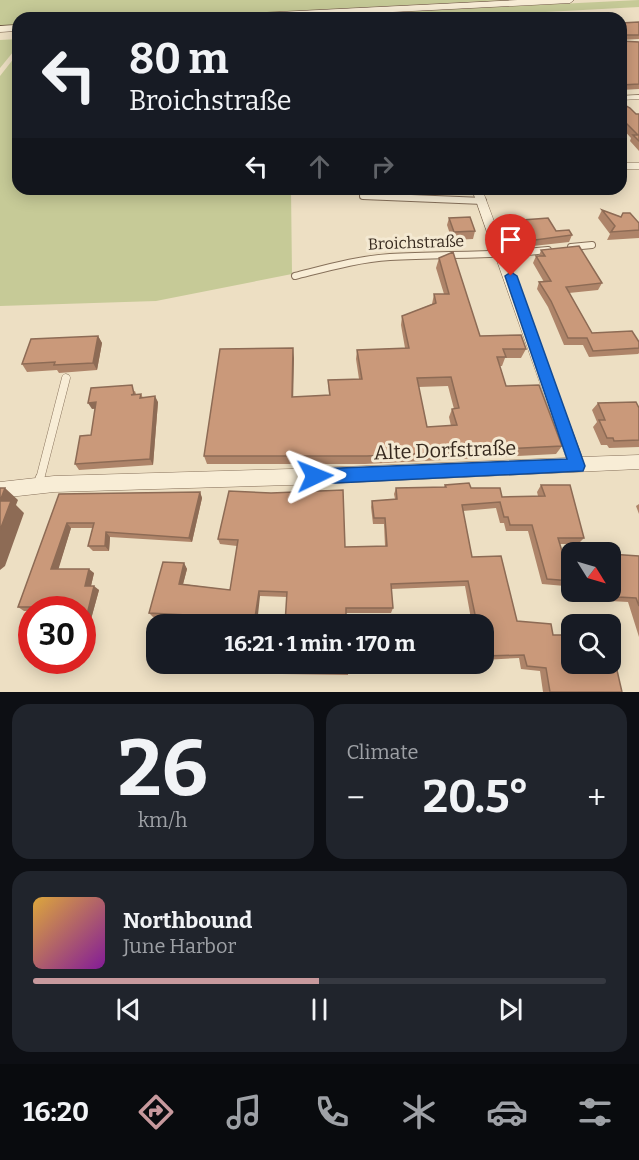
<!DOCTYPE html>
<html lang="en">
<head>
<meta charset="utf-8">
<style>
	:root { --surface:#171b24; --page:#20242c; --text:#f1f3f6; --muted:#9ea1a6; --line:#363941; --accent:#c7999d }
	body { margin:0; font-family:Bitter,serif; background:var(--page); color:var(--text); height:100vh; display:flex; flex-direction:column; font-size:22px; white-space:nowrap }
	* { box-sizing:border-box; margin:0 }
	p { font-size:20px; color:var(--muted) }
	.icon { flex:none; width:33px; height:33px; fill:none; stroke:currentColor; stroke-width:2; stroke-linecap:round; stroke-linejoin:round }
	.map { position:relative; height:692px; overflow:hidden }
	.panel { display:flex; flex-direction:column; gap:12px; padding:12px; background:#0d0f14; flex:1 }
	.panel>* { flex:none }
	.top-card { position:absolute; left:12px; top:12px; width:615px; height:183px; border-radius:18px; box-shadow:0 3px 15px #0003; background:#171b24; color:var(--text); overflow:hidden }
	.needle { width:39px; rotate:127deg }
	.tools { position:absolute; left:561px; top:542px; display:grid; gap:12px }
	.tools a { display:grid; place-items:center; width:60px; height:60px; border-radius:12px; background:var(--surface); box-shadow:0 3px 15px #0003; font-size:30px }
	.speed { position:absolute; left:18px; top:596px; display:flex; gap:12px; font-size:30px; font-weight:700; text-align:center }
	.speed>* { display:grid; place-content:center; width:78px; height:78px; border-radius:50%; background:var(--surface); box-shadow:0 3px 15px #0003; line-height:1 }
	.speed .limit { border:9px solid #d22; background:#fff; color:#111 }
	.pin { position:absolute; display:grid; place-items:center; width:51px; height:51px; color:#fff; margin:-62px -26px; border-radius:50% 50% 50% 0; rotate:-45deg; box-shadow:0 0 6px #0007 }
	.pin .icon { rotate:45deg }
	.me { position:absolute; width:66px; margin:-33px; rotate:88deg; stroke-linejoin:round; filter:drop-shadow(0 0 4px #0008) }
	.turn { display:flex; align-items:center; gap:21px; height:126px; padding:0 18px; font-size:27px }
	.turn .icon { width:78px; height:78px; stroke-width:2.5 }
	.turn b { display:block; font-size:42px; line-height:51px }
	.lanes { display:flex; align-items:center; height:57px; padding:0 18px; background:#0003; justify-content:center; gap:30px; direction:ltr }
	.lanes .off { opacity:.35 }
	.big { font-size:45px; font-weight:700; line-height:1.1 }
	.panel .widget { flex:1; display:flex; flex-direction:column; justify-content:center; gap:9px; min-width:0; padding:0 21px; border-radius:18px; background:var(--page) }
	.panel .dial { align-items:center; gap:0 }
	.dial b { font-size:78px; line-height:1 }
	.song { display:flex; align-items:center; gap:18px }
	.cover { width:72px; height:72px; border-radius:9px; background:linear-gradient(135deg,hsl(40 70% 55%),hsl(290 70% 35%)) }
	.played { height:6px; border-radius:3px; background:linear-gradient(90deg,var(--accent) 50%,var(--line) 50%) }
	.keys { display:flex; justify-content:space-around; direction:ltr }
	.heat { display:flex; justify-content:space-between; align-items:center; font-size:33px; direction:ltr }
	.panel .tiles { flex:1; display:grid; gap:12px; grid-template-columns:1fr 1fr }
	.widget:last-child { grid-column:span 2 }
	.trip { position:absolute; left:146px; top:614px; width:348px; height:60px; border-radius:18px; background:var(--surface); box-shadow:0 3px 15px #0003; font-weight:700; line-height:60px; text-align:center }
	.dock { display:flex; height:96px; justify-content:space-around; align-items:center; background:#090b0e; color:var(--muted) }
	.dock .icon { width:42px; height:42px }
	.dock .selected { color:var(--accent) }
	.dock b { font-size:27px; color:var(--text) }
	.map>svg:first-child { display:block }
</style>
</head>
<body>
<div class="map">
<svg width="639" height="692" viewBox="0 0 639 692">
	<rect width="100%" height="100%" fill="#eddfc3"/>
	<path fill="#c6ca97" d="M0 0H505L155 18H18V25L0 26Z
		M639 0V7L434 18H278Z
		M18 39V46L0 68V40Z
		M18 53V189H291L292 274 156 301 0 306V76Z"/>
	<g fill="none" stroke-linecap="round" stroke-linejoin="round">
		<g stroke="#86705a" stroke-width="8">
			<path id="lane-far2" d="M363 196 483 201
				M571 247 592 245
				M295 276C327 268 358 259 390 257 443 254 495 256 548 250"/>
		</g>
		<g stroke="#86705a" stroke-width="9">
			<path id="lane-far1" d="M40 479 66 378"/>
		</g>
		<g stroke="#86705a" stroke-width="10">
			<path id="lane" d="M38 486 40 478"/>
		</g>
		<g stroke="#86705a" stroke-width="1">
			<path id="street" d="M639 95V99L621 100V96Z
				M621 163H639V169H621Z
				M472 189H482L582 457 639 455V469L291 485 54 492 0 498V482L54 476 291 469 566 458Z"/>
		</g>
		<g stroke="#68513d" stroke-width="1">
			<path id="secondary" d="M518 0H574L570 3 275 18H216L221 15Z
				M18 25V31L0 32V26Z"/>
		</g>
		<use href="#lane-far2" stroke="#f8edd6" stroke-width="6"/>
		<use href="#lane-far1" stroke="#f8edd6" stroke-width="8"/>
		<use href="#lane" stroke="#f8edd6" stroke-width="9"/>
		<use href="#street" fill="#f8edd6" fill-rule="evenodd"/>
		<use href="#secondary" fill="#f8edd6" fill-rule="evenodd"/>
	</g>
	<path fill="#ae8469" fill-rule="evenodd" d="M639 22V39L621 40V23Z
		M621 41 639 42V89L621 90Z
		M621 103 636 114H639V151L630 141 631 138 621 127Z
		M501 189H610L608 194 502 191Z
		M602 210 639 223V238L607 240 610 234 598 218Z
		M449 218 475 231 473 239 452 240 447 225Z
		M523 220 556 231 572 235 569 242 533 246 521 227Z
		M541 250 602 283 598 290 569 293 592 333 639 342V353L638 354 589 357 583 345H564L548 307 537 289 539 282H544L533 263 536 256H539Z
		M439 258 480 336 526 349 521 358H505L502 366H500L506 386 562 446 556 454 365 464H207L204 456 293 348V397L329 395 328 380 359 379 356 359 357 350 405 348 401 325 402 316 432 304 434 294H444L436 268ZM448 386 454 409H452L449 417 451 426 427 427 418 387Z
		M98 336 102 343 97 370 59 373 57 370 27 372 22 364Z
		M135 391 136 394H141L143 398 158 402 153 465 79 470 75 464 91 435 95 409H92Z
		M598 403 639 408V447L609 448 607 445H601L593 427 597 422 592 410Z
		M445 485 471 488 502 497 538 496 537 492 541 485 584 538 578 544H559L571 581 565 586 542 584 528 531H506L504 523H500L496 508 463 511 472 557 517 621 553 635 565 641 622 692H543L540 671 521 669 519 658 483 660V624H472L465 586 391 589 393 608 391 613H346L287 597 260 596 225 621 153 617 149 613 184 563 187 569 183 584 230 590 237 546 220 544 218 539 345 547 385 546 384 524H373L371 507 372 501 395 499 394 494 396 488 444 487Z
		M200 492 202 498 192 542 110 537 109 551H93L88 546 93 528H71L58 569 94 573 91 586 99 590 88 630H82V609H32V611H24L18 607 59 494Z
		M639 504V514L636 506Z
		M610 554 639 556V637L628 602 610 601 607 591H610Z
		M282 663 360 666 359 669H348V675L282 674 281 671Z"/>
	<path fill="#8d6b55" d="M98 336 102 343 97 370 93 363Z
		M293 348 294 358 293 406 292 397Z
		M155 396 158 402 153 465 150 459Z
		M96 402 100 408 92 409 88 403Z
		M5 488 18 500 16 505 24 513 5 566 0 570V501Z
		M200 492 202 498 192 542 189 538Z
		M67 523 71 528 57 574 51 569Z
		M106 532 110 537 109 551 105 546Z
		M184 563 187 569 182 588 179 584Z
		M89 569 94 573 90 590 85 586Z
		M94 586 99 590 88 630 84 627Z
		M259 591 260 596 257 624H254Z"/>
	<path fill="#ca997a" stroke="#8d6b55" stroke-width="1.5" fill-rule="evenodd" d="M639 22V35H623L621 40V23Z
		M621 41 639 42V84L621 85Z
		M621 103 630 108 636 114H639V141L633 135H638L621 118Z
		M602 210 621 217 623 213H630L639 223V230L611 232 615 226Z
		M470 217 475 231 454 232 449 218Z
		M548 218 556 231 569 230 572 235 535 240 523 220Z
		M579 246 602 283 566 287 592 333 632 331 639 342V348L593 351 587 338H568L551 301 539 282 551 281 536 256H545L541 250Z
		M453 252 480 336 521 335 526 349H503L506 357H497L506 386 539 385 562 446 367 456H204L220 349 293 348 292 397 330 395 328 380 362 379 357 350 409 348 402 316 436 303 434 294H449L439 258ZM451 377 459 408 452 409 457 425 427 427 417 378Z
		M98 336 93 363 54 365 55 362 22 364 31 339Z
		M132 385 134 394 131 395 141 394 140 398 155 396 150 459 75 464 80 436 91 435 96 402 88 403 91 388Z
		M636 402 639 408V440L614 441 613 438H607L599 420H605L598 403Z
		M469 483 471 488H500L502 497 545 496 541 485H570L584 538H558L571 581 547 579 532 525H510L508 517H504L500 502 462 505 472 557 501 556 517 621 551 624 553 635H564L565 641H572V663H610L611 644 622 692H550L546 668 527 666 524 655 483 656V624H477L468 581 391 584 393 608H346V624H285L287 592 259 591 254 624H224L225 617 149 613 163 562 184 563 179 584 230 590 238 540 218 539 229 491 271 493 343 490 345 547 387 546 385 518H374L372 501 397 499 396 488 446 487 445 485Z
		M0 488H5L0 501Z
		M200 492 189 538 106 532 105 546H88L94 523H67L51 569H89L85 586H94L84 627 82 626V609H68V607H18L59 494Z
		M0 501H11L0 530Z
		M610 554 639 556V606L636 598 618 597 610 569Z
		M282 663H360V666H347L349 672 281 671Z"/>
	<path fill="#1a73e8" stroke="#114b97" stroke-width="1.5" d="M511 272 517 276 585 466 583 471 315 484 309 482 307 476 309 471 315 469 567 459 505 276Z"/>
	<g text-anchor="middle" stroke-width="6" stroke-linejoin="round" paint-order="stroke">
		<g font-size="16" fill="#36291e" stroke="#f4e9d2">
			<text transform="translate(416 242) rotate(-2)" y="6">Broichstraße</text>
		</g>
		<g font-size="20" fill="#36291e" stroke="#f4e9d2">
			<text transform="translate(445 450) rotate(-2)" y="7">Alte Dorfstraße</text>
		</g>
	</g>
</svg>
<div class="tools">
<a><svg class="needle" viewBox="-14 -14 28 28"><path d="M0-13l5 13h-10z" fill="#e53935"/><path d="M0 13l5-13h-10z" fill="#9ea1a6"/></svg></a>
<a><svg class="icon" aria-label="search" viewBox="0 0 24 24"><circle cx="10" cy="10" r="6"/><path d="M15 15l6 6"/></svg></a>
</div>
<div class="speed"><div class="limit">30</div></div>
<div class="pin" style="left:511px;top:276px;background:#d93025"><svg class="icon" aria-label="arrive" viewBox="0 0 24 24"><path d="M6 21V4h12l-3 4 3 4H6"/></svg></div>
<svg class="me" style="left:315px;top:476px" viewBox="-20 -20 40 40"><path d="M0-17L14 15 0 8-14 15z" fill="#1a73e8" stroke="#fff" stroke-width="4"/></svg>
<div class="trip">16:21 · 1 min · 170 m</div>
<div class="top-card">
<div class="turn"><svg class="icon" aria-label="left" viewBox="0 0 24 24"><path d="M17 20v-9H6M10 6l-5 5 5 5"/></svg><div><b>80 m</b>Broichstraße</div></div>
<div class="lanes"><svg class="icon" aria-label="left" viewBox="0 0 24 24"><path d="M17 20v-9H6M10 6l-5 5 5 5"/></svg><svg class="icon off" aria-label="ahead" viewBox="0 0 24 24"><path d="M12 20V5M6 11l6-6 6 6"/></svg><svg class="icon off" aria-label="right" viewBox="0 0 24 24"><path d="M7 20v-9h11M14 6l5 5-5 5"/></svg></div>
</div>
</div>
<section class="panel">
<div class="tiles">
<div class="widget dial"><b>26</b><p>km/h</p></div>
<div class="widget"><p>Climate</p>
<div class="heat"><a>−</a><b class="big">20.5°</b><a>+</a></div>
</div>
<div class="widget">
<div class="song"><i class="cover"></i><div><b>Northbound</b><p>June Harbor</p></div></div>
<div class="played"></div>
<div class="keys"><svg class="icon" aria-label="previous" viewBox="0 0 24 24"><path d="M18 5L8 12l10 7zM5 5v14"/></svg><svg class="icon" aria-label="pause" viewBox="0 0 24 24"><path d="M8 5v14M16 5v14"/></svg><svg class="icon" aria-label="next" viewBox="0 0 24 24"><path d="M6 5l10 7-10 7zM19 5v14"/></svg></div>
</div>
</div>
</section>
<nav class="dock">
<b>16:20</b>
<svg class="icon selected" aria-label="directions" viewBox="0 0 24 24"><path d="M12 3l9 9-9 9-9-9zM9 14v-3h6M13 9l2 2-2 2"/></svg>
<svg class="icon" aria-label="music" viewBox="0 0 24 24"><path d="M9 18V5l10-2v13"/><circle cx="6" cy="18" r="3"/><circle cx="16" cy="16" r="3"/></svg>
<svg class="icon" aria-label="phone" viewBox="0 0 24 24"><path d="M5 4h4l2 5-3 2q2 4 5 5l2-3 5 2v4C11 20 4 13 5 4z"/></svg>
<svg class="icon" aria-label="climate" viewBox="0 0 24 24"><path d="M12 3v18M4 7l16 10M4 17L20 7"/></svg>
<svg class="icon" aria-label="car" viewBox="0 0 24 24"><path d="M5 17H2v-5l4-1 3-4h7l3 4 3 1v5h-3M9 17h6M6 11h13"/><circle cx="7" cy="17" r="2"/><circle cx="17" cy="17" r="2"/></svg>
<svg class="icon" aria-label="filters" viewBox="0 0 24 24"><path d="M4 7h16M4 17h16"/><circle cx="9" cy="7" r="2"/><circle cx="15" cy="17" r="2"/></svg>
</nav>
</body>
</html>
